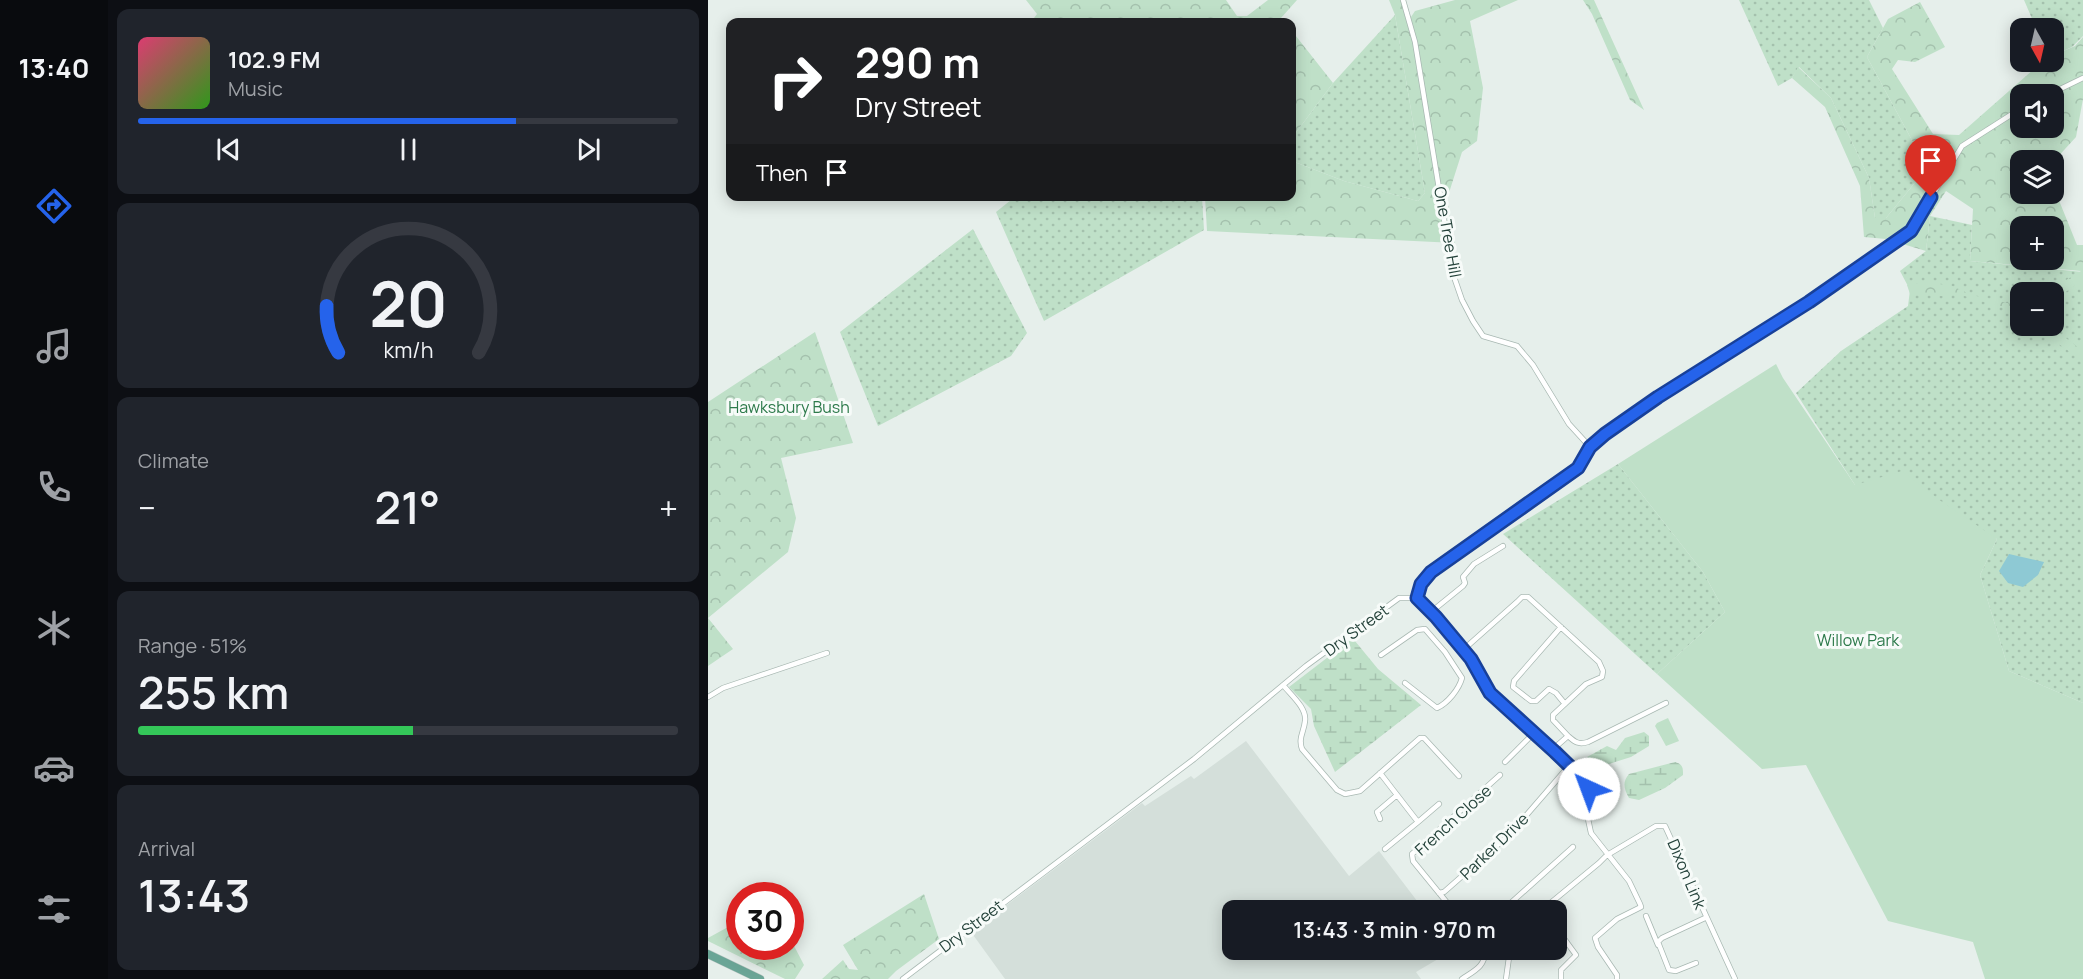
<!DOCTYPE html>
<html lang="en">
<head>
<meta charset="utf-8">
<style>
	:root { --surface:#171b24; --page:#20242c; --text:#f1f3f6; --muted:#9ea1a6; --line:#363941; --accent:#2563eb }
	body { margin:0; font-family:Manrope,sans-serif; background:var(--page); color:var(--text); height:100vh; display:flex; flex-direction:column; font-size:22px; white-space:nowrap }
	* { box-sizing:border-box; margin:0 }
	p { font-size:20px; color:var(--muted) }
	.icon { flex:none; width:33px; height:33px; fill:none; stroke:currentColor; stroke-width:2; stroke-linecap:round; stroke-linejoin:round }
	.map { position:relative; flex:1; overflow:hidden }
	.side { display:flex; flex-direction:column; gap:9px; padding:9px; background:#0d0f14; width:600px }
	.side>* { flex:none }
	.banner { position:absolute; left:18px; top:18px; width:570px; height:183px; border-radius:12px; box-shadow:0 3px 15px #0003; background:#202124; color:#fff; overflow:hidden }
	.needle { width:39px; rotate:172deg }
	.buttons { position:absolute; left:1302px; top:18px; display:grid; gap:12px }
	.buttons a { display:grid; place-items:center; width:54px; height:54px; border-radius:12px; background:var(--surface); box-shadow:0 3px 15px #0003; font-size:30px }
	.speed { position:absolute; left:18px; top:882px; display:flex; gap:12px; font-size:30px; font-weight:700; text-align:center }
	.speed>* { display:grid; place-content:center; width:78px; height:78px; border-radius:50%; background:var(--surface); box-shadow:0 3px 15px #0003; line-height:1 }
	.speed .limit { border:9px solid #d22; background:#fff; color:#111 }
	.pin { position:absolute; display:grid; place-items:center; width:51px; height:51px; color:#fff; margin:-62px -26px; border-radius:50% 50% 50% 0; rotate:-45deg; box-shadow:0 0 6px #0007 }
	.pin .icon { rotate:45deg }
	.me { position:absolute; width:66px; margin:-33px; rotate:317deg; stroke-linejoin:round; filter:drop-shadow(0 0 4px #0008) }
	.turn { display:flex; align-items:center; gap:21px; height:126px; padding:0 30px; font-size:27px }
	.turn .icon { width:78px; height:78px; stroke-width:2.5 }
	.turn b { display:block; font-size:42px; line-height:51px }
	.then { display:flex; align-items:center; height:57px; padding:0 30px; background:#0003; gap:12px; font-size:22px }
	.big { font-size:45px; font-weight:600; line-height:1.1 }
	.side .widget { flex:1; display:flex; flex-direction:column; justify-content:center; gap:9px; min-width:0; padding:0 21px; border-radius:12px; background:var(--page) }
	.side .dial { align-items:center; gap:0 }
	.dial svg { height:156px; overflow:visible; fill:none; stroke:var(--line); stroke-width:7; stroke-linecap:round; text-anchor:middle }
	.dial text { fill:var(--text); stroke:none }
	.song { display:flex; align-items:center; gap:18px }
	.cover { width:72px; height:72px; border-radius:9px; background:linear-gradient(135deg,hsl(340 70% 55%),hsl(110 70% 35%)) }
	.played { height:6px; border-radius:3px; background:linear-gradient(90deg,var(--accent) 70%,var(--line) 70%) }
	.keys { display:flex; justify-content:space-around; direction:ltr }
	.heat { display:flex; justify-content:space-between; align-items:center; font-size:33px; direction:ltr }
	.charge { height:9px; border-radius:4px; background:linear-gradient(90deg,#34c759 51%,var(--line) 0) }
	.trip { position:absolute; left:514px; top:900px; width:345px; height:60px; border-radius:12px; background:var(--surface); box-shadow:0 3px 15px #0003; font-weight:600; line-height:60px; text-align:center }
	main { display:flex; flex:1; min-height:0 }
	.dock { display:flex; flex-direction:column; width:108px; justify-content:space-around; align-items:center; background:#090b0e; color:var(--muted) }
	.dock .icon { width:42px; height:42px }
	.dock .current { color:var(--accent) }
	.dock b { font-size:27px; color:var(--text) }
	.map>svg:first-child { display:block }
</style>
</head>
<body>
<main>
<nav class="dock">
<b>13:40</b>
<svg class="icon current" aria-label="directions" viewBox="0 0 24 24"><path d="M12 3l9 9-9 9-9-9zM9 14v-3h6M13 9l2 2-2 2"/></svg>
<svg class="icon" aria-label="music" viewBox="0 0 24 24"><path d="M9 18V5l10-2v13"/><circle cx="6" cy="18" r="3"/><circle cx="16" cy="16" r="3"/></svg>
<svg class="icon" aria-label="phone" viewBox="0 0 24 24"><path d="M5 4h4l2 5-3 2q2 4 5 5l2-3 5 2v4C11 20 4 13 5 4z"/></svg>
<svg class="icon" aria-label="climate" viewBox="0 0 24 24"><path d="M12 3v18M4 7l16 10M4 17L20 7"/></svg>
<svg class="icon" aria-label="car" viewBox="0 0 24 24"><path d="M5 17H2v-5l4-1 3-4h7l3 4 3 1v5h-3M9 17h6M6 11h13"/><circle cx="7" cy="17" r="2"/><circle cx="17" cy="17" r="2"/></svg>
<svg class="icon" aria-label="filters" viewBox="0 0 24 24"><path d="M4 7h16M4 17h16"/><circle cx="9" cy="7" r="2"/><circle cx="15" cy="17" r="2"/></svg>
</nav>
<section class="side">
<div class="widget">
<div class="song"><i class="cover"></i><div><b>102.9 FM</b><p>Music</p></div></div>
<div class="played"></div>
<div class="keys"><svg class="icon" aria-label="previous" viewBox="0 0 24 24"><path d="M18 5L8 12l10 7zM5 5v14"/></svg><svg class="icon" aria-label="pause" viewBox="0 0 24 24"><path d="M8 5v14M16 5v14"/></svg><svg class="icon" aria-label="next" viewBox="0 0 24 24"><path d="M6 5l10 7-10 7zM19 5v14"/></svg></div>
</div>
<div class="widget dial"><svg viewBox="0 0 100 80">
<path d="M14 69A42 42 0 1 1 86 69"/>
<path d="M14 69A42 42 0 0 1 8 45" stroke="#2563eb"/>
<text x="50" y="56" font-size="32" font-weight="700">20</text>
<text x="50" y="72" font-size="11">km/h</text>
</svg></div>
<div class="widget"><p>Climate</p>
<div class="heat"><a>−</a><b class="big">21°</b><a>+</a></div>
</div>
<div class="widget"><p>Range · 51%</p><b class="big">255 km</b><div class="charge"></div></div>
<div class="widget"><p>Arrival</p><b class="big">13:43</b></div>
</section>
<div class="map">
<svg width="1375" height="979" viewBox="0 0 1375 979">
	<defs>
		<pattern id="grass-dots" width="8" height="8" patternUnits="userSpaceOnUse" patternTransform="scale(1.5)"><rect width="8" height="8" fill="#bfe0c8"/><path d="M2 2h.1M6 6h.1" fill="none" stroke="#a4c1ad" stroke-width="1.8" stroke-linecap="round"/></pattern>
		<pattern id="forest-crowns" width="20" height="18" patternUnits="userSpaceOnUse" patternTransform="scale(1.5)"><rect width="20" height="18" fill="#bfe0c8"/><path d="M2 6a3 3 0 1 1 6 0M12 15a3 3 0 1 1 6 0" fill="none" stroke="#a4c1ad"/></pattern>
		<pattern id="wetland-marsh" width="20" height="14" patternUnits="userSpaceOnUse" patternTransform="scale(1.5)"><rect width="20" height="14" fill="#bfe0c8"/><path d="M1 5h8M5 5V1M11 12h8M15 12V8" fill="none" stroke="#a4c1ad"/></pattern>
	</defs>
	<rect width="100%" height="100%" fill="#e6efeb"/>
	<path fill="#d4dfda" d="M538 741 641 876 671 851 716 910H525V950H743L742 952 708 972 713 979H297L263 932 434 803 437 806 483 776 486 779Z"/>
	<path fill="url(#grass-dots)" fill-rule="evenodd" d="M1031 0H1161L1175 28 1159 57 1219 168 1178 218H1167L1161 178 1123 98 1091 67 1084 78 1070 86Z
		M1316 0H1375V36L1364 47 1346 55V28H1328Z
		M687 15 717 193 710 201 636 181 584 161V138L625 83Z
		M308 196 494 197 496 230 336 321 288 212Z
		M1222 216 1264 225 1262 261 1375 272V703L1301 671 1272 575 1289 539 1147 485 1088 393 1133 351 1200 306 1202 290 1192 271 1218 251ZM1312 292H1346V326H1312Z
		M265 229 319 333 303 356 170 426 132 332Z
		M910 464 995 572 1017 612 949 674 795 534Z"/>
	<path fill="url(#forest-crowns)" fill-rule="evenodd" d="M318 0H518L529 16H539L560 0H589L573 18 577 22H323L329 14Z
		M681 0H693L701 20 707 11 747 0H810L762 21 775 88 769 141 754 152 739 199 747 243 499 231 497 197 584 196V161L636 181 710 201 717 193 687 15Z
		M875 0H886L936 110 922 100 884 14Z
		M1212 2 1237 47 1207 62 1190 60 1184 69 1225 134 1251 135 1334 62H1346V55L1367 46 1375 37V99L1368 137 1346 161 1312 160V194H1346V188L1369 245H1375V280L1346 300V292H1338L1373 271 1262 261 1265 209 1238 191 1222 216 1218 251 1178 239 1156 237 1152 186 1117 107 1084 78 1090 67 1123 98 1161 178 1167 218H1178L1219 168 1159 57 1180 19ZM1312 94H1346V128H1312ZM1312 226H1346V260H1312Z
		M584 31 625 83 584 138Z
		M1219 282 1244 286 1264 295 1304 304 1312 308V317L1301 309 1250 294 1234 296 1202 294 1199 285Z
		M1325 326H1342L1375 351V361Z
		M107 332 145 443 73 458 88 518 80 552 0 618 25 649 0 666V402Z
		M216 894 231 939 188 971 180 979H114L135 960 141 969 150 970 135 945Z
		M31 921 32 946H82L83 940 96 965 87 979H77L0 941V938Z"/>
	<path fill="url(#wetland-marsh)" d="M641 641H647L670 669 713 705 627 772 606 726 603 709 581 687Z
		M936 732 941 736V746L923 757 888 768 879 757 899 746 908 750 917 738Z
		M967 762C975 764 975 768 975 775L957 788 931 800 921 798C916 789 914 782 921 774Z"/>
	<path fill="#bfe0c8" d="M1068 364 1075 378 1147 485 1194 471 1230 499 1289 539 1272 575 1301 671 1375 703V979H1277L1265 942 1180 921 1098 765 1054 769 949 674 1017 612 995 572 910 464Z
		M960 718 971 741 958 746 947 726 949 723Z"/>
	<path fill="#8ec9d4" d="M1301 554 1336 562 1330 575 1315 587 1300 583 1291 571Z"/>
	<g fill="none" stroke-linecap="round" stroke-linejoin="round">
		<g stroke="#a8b8b2" stroke-width="6">
			<path id="street" d="M695 0 707 42 745 274 754 300 765 321 775 336 809 346 825 365 861 424 882 447
				M1342 94 1375 78
				M709 598 728 617 763 659 782 693 847 752 880 786 883 797 880 819 883 833 921 881 932 904 933 907 909 919 887 938 890 947 909 975V979
				M723 612 755 586 757 583 755 577 766 564 795 546
				M853 627 806 681 805 687 823 701H828L841 689 848 693 857 704
				M755 650 809 602 814 597H820L891 662 895 671 894 677 878 684 845 715V720L860 736 844 750
				M673 655 709 630 717 629 737 652 754 678C751 689 740 703 729 708L697 683
				M575 685C583 695 599 708 597 721 596 732 590 738 594 749L629 790 637 794 652 791 712 738H716L751 776
				M0 697 15 688 119 653
				M860 736C867 742 870 745 880 742L958 703
				M797 762 826 733
				M672 773 710 822 677 849
				M672 819 669 812 689 795
				M710 822 731 804
				M901 854 948 826H957L1027 979
				M731 893 736 892 802 834 860 767
				M745 910 705 861 704 854 792 775
				M795 910 865 847
				M834 910 891 863 900 854
				M938 916 950 945
				M849 929 868 955 853 970V979
				M988 963 968 971 961 970 950 942 954 938 997 918
				M195 979 486 759 598 666 691 598H709L713 584 723 572 870 468 882 447 897 434 950 397 1101 302 1203 231 1254 146 1312 109
				M754 979C766 971 778 966 777 950
				M798 979 802 950"/>
		</g>
		<g stroke="#c2cac8" stroke-width="9">
			<path id="primary" d="M0 954 52 979"/>
		</g>
		<use href="#street" stroke="#fff" stroke-width="4.5"/>
		<use href="#primary" stroke="#6aa596" stroke-width="8"/>
	</g>
	<g fill="none" stroke-linecap="round" stroke-linejoin="round">
		<g stroke="#184099" stroke-width="15">
			<path id="route" d="M881 789 878 782 847 752 782 693 763 659 728 617 709 598 713 584 723 572 870 468 882 447 897 434 950 397 1101 302 1203 231 1223 197"/>
		</g>
		<use href="#route" stroke="#2563eb" stroke-width="10"/>
	</g>
	<g text-anchor="middle" stroke-width="6" stroke-linejoin="round" paint-order="stroke">
		<g font-size="16" fill="#24423a" stroke="#f7fbf9">
			<text transform="translate(740 232) rotate(80)" y="6">One Tree Hill</text>
			<text transform="translate(648 630) rotate(-36)" y="6">Dry Street</text>
			<text transform="translate(745 820) rotate(-42)" y="6">French Close</text>
			<text transform="translate(786 846) rotate(-44)" y="6">Parker Drive</text>
			<text transform="translate(979 874) rotate(67)" y="6">Dixon Link</text>
			<text transform="translate(263 926) rotate(-37)" y="6">Dry Street</text>
		</g>
		<g font-size="16" fill="#2d7a4b" stroke="#f7fbf9">
			<text x="81" y="413">Hawksbury Bush</text>
			<text x="1150" y="646">Willow Park</text>
		</g>
	</g>
</svg>
<div class="buttons">
<a><svg class="needle" viewBox="-14 -14 28 28"><path d="M0-13l5 13h-10z" fill="#e53935"/><path d="M0 13l5-13h-10z" fill="#9ea1a6"/></svg></a>
<a><svg class="icon" aria-label="sound" viewBox="0 0 24 24"><path d="M4 9h4l5-4v14l-5-4H4zM17 9q2 3 0 6"/></svg></a>
<a><svg class="icon" aria-label="layers" viewBox="0 0 24 24"><path d="M12 4l9 5-9 5-9-5zM3 14l9 5 9-5"/></svg></a>
<a>+</a>
<a>−</a>
</div>
<div class="speed"><div class="limit">30</div></div>
<div class="pin" style="left:1223px;top:197px;background:#d93025"><svg class="icon" aria-label="arrive" viewBox="0 0 24 24"><path d="M6 21V4h12l-3 4 3 4H6"/></svg></div>
<svg class="me" style="left:881px;top:789px" viewBox="-20 -20 40 40"><circle r="19" fill="#fff"/><path d="M0-13L10 11 0 6-10 11z" fill="#2563eb"/></svg>
<div class="trip">13:43 · 3 min · 970 m</div>
<div class="banner">
<div class="turn"><svg class="icon" aria-label="right" viewBox="0 0 24 24"><path d="M7 20v-9h11M14 6l5 5-5 5"/></svg><div><b>290 m</b>Dry Street</div></div>
<div class="then">Then<svg class="icon" aria-label="arrive" viewBox="0 0 24 24"><path d="M6 21V4h12l-3 4 3 4H6"/></svg></div>
</div>
</div>
</main>
</body>
</html>
